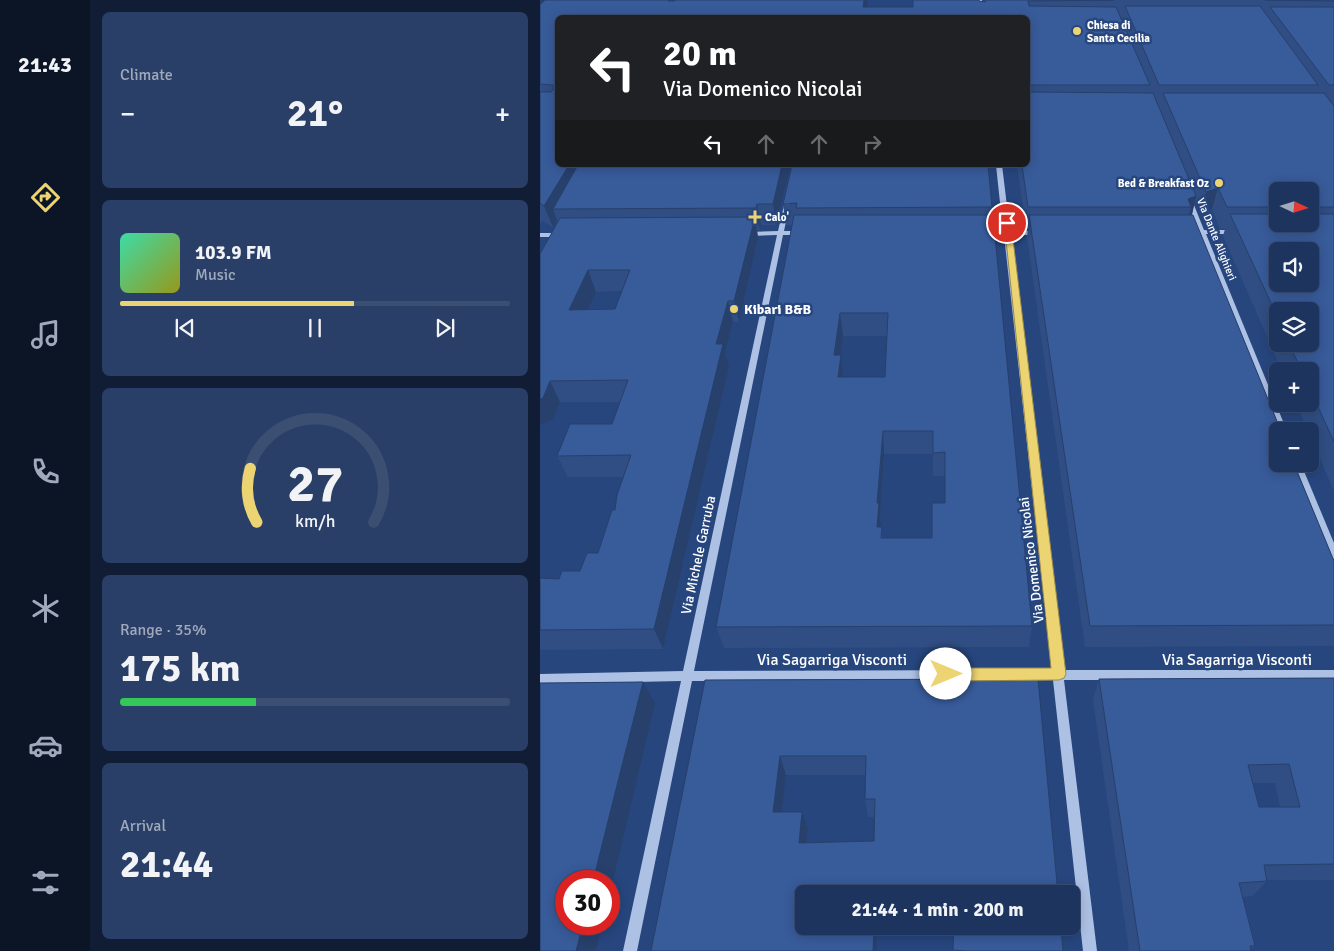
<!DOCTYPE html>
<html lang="en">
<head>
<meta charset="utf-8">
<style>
	:root { --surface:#1d345e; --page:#2a3f67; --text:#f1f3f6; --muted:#a0aabc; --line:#3b4f73; --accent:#edd473 }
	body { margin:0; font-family:Signika,sans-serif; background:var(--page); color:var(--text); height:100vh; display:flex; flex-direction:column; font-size:19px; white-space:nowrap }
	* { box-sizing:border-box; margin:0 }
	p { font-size:16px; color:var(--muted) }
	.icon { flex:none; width:28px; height:28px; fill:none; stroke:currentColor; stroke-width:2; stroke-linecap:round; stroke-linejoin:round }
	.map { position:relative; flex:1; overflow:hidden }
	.details { display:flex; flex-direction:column; gap:12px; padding:12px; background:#101d34; width:450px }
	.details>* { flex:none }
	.top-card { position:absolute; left:15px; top:15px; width:475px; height:152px; border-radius:8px; box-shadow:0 2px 12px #0003,0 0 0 1px var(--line); background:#202124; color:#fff; overflow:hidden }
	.needle { width:32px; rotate:94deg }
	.controls { position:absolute; left:729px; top:182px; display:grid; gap:10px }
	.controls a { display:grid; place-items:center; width:50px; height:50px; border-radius:8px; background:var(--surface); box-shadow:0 2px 12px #0003,0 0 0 1px var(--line); font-size:25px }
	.speed { position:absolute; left:15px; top:870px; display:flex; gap:10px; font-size:25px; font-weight:700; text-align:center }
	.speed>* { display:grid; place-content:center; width:65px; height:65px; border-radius:50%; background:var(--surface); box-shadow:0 2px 12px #0003,0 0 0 1px var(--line); line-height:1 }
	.speed .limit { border:8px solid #d22; background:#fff; color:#111 }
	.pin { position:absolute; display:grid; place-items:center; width:42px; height:42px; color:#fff; margin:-21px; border:2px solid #fff; border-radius:50%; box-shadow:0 1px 5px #0007 }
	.me { position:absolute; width:55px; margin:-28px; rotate:90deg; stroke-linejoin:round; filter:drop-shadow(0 0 4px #0008) }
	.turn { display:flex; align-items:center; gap:18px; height:105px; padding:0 25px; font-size:22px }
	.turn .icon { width:65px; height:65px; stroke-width:2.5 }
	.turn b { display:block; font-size:35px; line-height:42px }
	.lanes { display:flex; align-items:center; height:48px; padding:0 25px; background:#0003; justify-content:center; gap:25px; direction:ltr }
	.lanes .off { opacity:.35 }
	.big { font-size:38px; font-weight:700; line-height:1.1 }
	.details .widget { flex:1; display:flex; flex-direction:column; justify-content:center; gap:8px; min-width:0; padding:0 18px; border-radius:8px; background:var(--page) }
	.details .dial { align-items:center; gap:0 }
	.dial svg { height:130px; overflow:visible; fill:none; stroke:var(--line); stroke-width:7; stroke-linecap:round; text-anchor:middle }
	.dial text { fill:var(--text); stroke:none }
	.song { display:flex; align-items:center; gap:15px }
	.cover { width:60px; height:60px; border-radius:8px; background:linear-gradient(135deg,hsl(160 70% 55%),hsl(60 70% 35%)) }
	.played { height:5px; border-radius:2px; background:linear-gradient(90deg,var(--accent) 60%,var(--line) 60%) }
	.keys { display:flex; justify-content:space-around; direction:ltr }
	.heat { display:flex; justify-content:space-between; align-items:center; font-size:28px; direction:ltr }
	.charge { height:8px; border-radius:4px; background:linear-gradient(90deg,#34c759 35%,var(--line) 0) }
	.trip { position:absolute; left:255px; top:885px; width:285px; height:50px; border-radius:8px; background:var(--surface); box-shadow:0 2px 12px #0003,0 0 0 1px var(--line); font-weight:700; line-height:50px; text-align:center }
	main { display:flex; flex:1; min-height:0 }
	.menu { display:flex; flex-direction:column; width:90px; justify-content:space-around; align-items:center; background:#0c1526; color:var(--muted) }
	.menu .icon { width:35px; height:35px }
	.menu .on { color:var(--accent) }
	.menu b { font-size:22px; color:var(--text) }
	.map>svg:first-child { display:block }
</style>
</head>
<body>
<main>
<nav class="menu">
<b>21:43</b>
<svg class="icon on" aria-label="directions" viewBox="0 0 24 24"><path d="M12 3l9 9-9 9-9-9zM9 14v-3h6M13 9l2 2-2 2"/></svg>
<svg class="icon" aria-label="music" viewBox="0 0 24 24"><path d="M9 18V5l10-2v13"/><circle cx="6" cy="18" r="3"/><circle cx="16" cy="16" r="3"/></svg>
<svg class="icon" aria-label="phone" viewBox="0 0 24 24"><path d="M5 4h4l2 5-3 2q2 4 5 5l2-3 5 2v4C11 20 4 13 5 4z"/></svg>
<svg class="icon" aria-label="climate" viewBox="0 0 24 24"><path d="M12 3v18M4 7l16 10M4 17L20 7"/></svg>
<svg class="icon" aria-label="car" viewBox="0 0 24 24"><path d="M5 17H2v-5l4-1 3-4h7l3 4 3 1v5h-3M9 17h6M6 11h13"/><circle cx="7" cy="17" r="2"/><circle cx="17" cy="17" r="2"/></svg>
<svg class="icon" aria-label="filters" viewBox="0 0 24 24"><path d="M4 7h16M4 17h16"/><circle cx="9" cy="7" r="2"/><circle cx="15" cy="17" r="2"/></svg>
</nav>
<section class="details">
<div class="widget"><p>Climate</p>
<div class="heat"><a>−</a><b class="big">21°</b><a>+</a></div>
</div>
<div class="widget">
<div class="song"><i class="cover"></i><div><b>103.9 FM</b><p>Music</p></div></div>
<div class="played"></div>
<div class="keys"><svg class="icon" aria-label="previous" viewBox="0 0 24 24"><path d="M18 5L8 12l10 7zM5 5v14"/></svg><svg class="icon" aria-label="pause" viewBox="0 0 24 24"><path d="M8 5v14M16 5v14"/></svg><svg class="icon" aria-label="next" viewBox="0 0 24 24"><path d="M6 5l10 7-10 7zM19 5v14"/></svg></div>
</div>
<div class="widget dial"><svg viewBox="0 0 100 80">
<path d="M14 69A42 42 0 1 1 86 69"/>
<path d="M14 69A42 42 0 0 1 10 36" stroke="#edd473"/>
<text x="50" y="56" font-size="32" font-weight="700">27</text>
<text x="50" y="72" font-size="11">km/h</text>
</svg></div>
<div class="widget"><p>Range · 35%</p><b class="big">175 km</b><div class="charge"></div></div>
<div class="widget"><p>Arrival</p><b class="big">21:44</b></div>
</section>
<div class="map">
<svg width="794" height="951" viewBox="0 0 794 951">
	<rect width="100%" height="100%" fill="#27467e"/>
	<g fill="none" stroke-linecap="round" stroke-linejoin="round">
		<path fill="#adc1e5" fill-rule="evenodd" d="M438 0H442L444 18H440Z
			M456 165H462L470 231H499L502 233 499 235H470L523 670H794V680H524L557 951H543L513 680 152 681 97 951H83L141 681 0 684V674L143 671 237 235 207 236 204 234 207 232 238 231 245 201 250 202 244 231H261L264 233 261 235H243L154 671 512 670 464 235H444L441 233 444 231H463Z
			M649 198 652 200 664 230H696L699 232 696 234H666L747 431H739L660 234H649L646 232 649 230H658L646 200Z
			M0 233H21L24 235 21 237H0Z
			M753 464H761L794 543V559L791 558 789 555Z"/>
	</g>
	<path fill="#304e84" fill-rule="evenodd" d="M0 0 327 7H373L439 1 444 2V0H794V491L770 436V431H768L756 404H770V371H742L683 236 685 229H680L672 209 660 214 655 201 652 215 794 561V646L545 647 487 237 488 229H486L477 165H488V18H18V165H251L236 225H221L220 230H217L218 238 199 322H193L185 352 189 366 123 649 0 650V578L19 579 40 571 58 553 75 510 83 477H28L17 456 72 424 80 402H20L13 420 0 425V254L18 222 17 220 13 227 2 221 0 224ZM738 191H770V224H738ZM82 291 75 309H48L56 292ZM738 311 770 344H738Z
		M243 204 452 207V215L492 626 489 647 184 648 176 627 252 225H246ZM303 336H347L345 377H304L301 355H300ZM344 454H393V476H405V503L392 538H343L341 527 340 514Z
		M794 678V880H727V881L713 896 703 897 715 946 711 949V951H589L553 700 559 679ZM713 783H735L740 807H719Z
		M498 679 518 894H264V926H337L336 951H111L165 680ZM246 775H326L325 799 328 817H335L334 841 267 843 268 829 262 812H242Z
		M407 926H521L523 951H413V932H407Z"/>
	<path fill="#27406c" d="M0 0H18L0 21Z
		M324 0H328L325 18 323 7Z
		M29 165H48L13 209 17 220 13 227 4 206Z
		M242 165H251L236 225 233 204Z
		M678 188 672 209 660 214 666 192Z
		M656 196 651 218 648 219 651 207 648 199Z
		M217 204 221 225 220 230 216 208Z
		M215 217 218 238 199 322 194 301Z
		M48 270 56 292 38 331 29 310Z
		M188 301 193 322 185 352 189 366 123 649 114 629 176 344Z
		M300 313 303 336 297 378 294 355Z
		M301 355 304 378 298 377Z
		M10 381 20 402 13 420 0 425V399Z
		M343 431 344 454 340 514 341 526 339 549 337 527V503Z
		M103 682 115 703 69 897V881H53Z
		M240 756 246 775 240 829 233 812Z
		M262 812 268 829 265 859 259 843Z
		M43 924H62L56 951H36Z
		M334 926H337L336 951H333Z"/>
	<path fill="#385b9a" stroke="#27406c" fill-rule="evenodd" d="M5 0H128V1H135V0H324L323 7H373V0H439V1L445 2 446 0H574L488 1 489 6 576 7 610 85H490L488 90 490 92 613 93 656 196 648 199 651 207H488L482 165H488V18H18V165H29L4 206 0 203V92H11L13 90V85L0 84V5Z
		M725 0H794V1Z
		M585 6H720L778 85H619Z
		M730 7H794V85H789Z
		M623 93H784L794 106V207H770V191H738V207H687L678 188 666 192Z
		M38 165H242L233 204H217L216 208 13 209Z
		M252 165H448L452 207 256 208 257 203 243 204Z
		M690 214H738V224H770V214H794V442L770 389V371H762L749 344H770V311H738V318ZM738 251H770V284H738Z
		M254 215H453L492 626 176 627ZM300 313H348L345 377H298L301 355H294ZM343 431H393V453L405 452V503H392V538H341L342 527H337L339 503H337Z
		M489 215H653L741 431H738V464H754L794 561V625L550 626Z
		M215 217 194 301H188L176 344H183L114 629 0 630V578L19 579 22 571H40L47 553H58L72 510H75L77 495 91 455 17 456 30 424H72L88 380 10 381 3 398 0 399V254L20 218ZM48 270H90L75 309 29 310Z
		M794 678V864L724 865 727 881 699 883 715 946H710L711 951H600L559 679ZM749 764 760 807H719L708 765Z
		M498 679 518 894H264V926H334L333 951H111L165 680ZM240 756H326L325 799H335L334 841 259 843 262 812H233Z
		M103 682 53 881H26V924H43L36 951H0V683Z
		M414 926H521L523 951H426L413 950Z"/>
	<path fill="#edd473" stroke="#9a8a4b" d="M464 221 471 223 526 674 524 678 519 680 406 681 401 679 399 674 401 670 406 668H511Z"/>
	<g fill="#edd473" stroke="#27467e" stroke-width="2">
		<circle cx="537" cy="31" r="5"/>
		<circle cx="679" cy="183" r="5"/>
		<path d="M212.5 209.5h5v5h5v5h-5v5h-5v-5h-5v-5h5z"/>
		<circle cx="194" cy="309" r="5"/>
	</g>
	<g text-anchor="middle" stroke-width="5" stroke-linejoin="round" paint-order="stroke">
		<g font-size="11" font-weight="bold" fill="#fff" stroke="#27467e" text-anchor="start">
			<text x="547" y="29">Chiesa di<tspan x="547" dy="13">Santa Cecilia</tspan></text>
			<text x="669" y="187" text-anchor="end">Bed &amp; Breakfast Oz</text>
			<text x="225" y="221">Calo'</text>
		</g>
		<g font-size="11" fill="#fff" stroke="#27467e">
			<text transform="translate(677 239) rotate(68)" y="4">Via Dante Alighieri</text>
		</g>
		<g font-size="14" font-weight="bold" fill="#fff" stroke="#27467e" text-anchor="start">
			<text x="204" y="314">Kibari B&amp;B</text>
		</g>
		<g font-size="14" fill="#fff" stroke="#27467e">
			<text transform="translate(158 555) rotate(-78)" y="5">Via Michele Garruba</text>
			<text transform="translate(491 560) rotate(-97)" y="5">Via Domenico Nicolai</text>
		</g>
		<g font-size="16" fill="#fff" stroke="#27467e">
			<text x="292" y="665">Via Sagarriga Visconti</text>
			<text x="697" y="665">Via Sagarriga Visconti</text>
		</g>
	</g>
</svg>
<div class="controls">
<a><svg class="needle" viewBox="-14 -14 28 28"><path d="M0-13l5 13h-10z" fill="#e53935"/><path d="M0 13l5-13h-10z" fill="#a0aabc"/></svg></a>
<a><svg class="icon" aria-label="sound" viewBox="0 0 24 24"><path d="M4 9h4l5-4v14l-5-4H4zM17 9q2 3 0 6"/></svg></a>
<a><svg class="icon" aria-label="layers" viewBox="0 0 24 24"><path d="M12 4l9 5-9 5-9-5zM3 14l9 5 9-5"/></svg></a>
<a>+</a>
<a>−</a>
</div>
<div class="speed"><div class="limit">30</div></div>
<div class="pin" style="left:467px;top:223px;background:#d93025"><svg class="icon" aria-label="arrive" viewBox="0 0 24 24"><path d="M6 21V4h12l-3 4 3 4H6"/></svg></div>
<svg class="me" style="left:406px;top:674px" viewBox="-20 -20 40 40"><circle r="19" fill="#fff"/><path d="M0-13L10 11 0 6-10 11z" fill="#edd473"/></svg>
<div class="trip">21:44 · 1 min · 200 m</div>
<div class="top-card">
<div class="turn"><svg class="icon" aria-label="left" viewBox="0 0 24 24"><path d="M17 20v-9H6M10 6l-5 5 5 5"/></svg><div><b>20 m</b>Via Domenico Nicolai</div></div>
<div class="lanes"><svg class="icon" aria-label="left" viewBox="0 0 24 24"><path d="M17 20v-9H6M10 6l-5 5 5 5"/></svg><svg class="icon off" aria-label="ahead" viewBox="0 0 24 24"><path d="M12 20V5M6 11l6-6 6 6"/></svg><svg class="icon off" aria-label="ahead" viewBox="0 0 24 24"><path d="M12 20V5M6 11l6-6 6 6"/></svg><svg class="icon off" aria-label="right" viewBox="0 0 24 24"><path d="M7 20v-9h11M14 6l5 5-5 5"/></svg></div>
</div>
</div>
</main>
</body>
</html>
